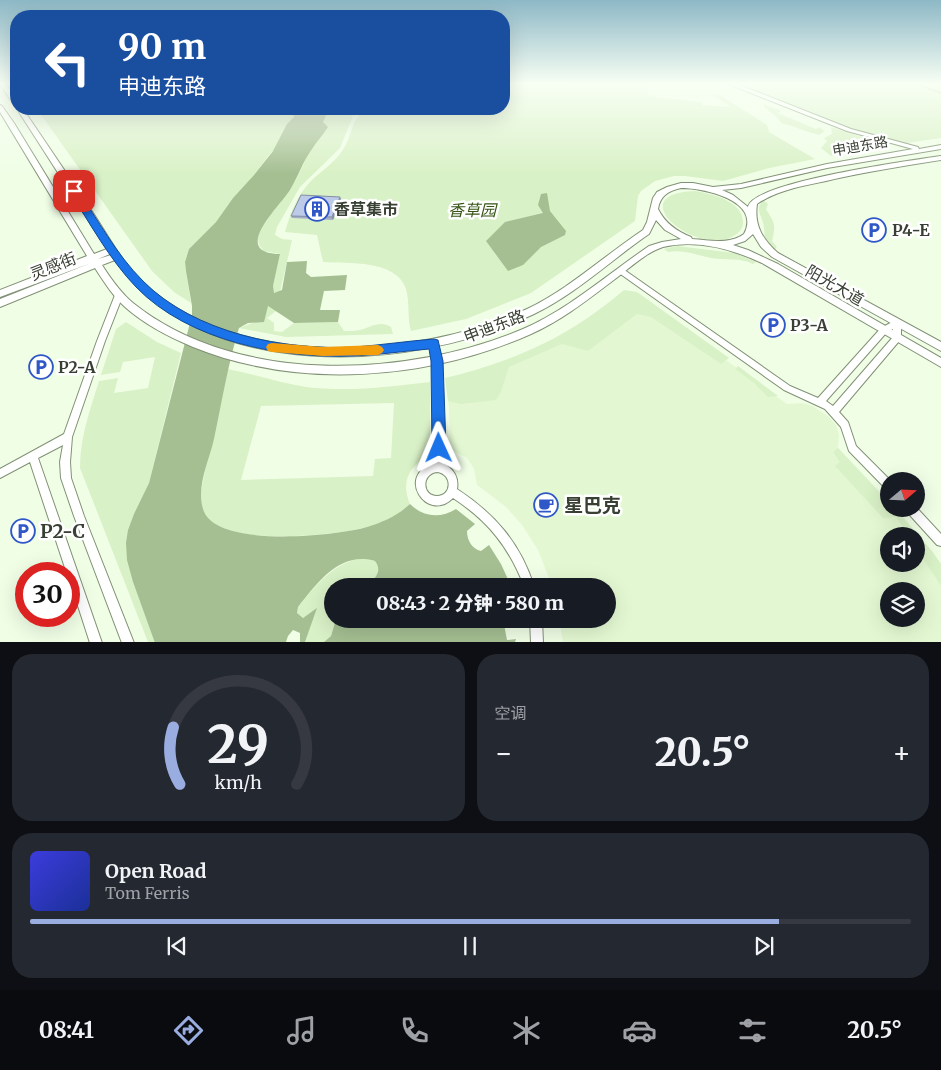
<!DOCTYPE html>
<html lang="zh">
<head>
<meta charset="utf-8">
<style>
	:root { --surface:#171b24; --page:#242831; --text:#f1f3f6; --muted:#9ea1a6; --line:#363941; --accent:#9aade1 }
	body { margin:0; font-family:Merriweather,"Noto Sans SC",serif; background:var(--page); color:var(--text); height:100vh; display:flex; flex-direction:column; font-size:19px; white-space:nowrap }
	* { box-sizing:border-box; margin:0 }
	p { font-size:16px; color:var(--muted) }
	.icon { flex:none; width:28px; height:28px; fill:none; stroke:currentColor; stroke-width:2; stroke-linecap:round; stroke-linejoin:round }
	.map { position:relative; height:642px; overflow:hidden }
	.drawer { display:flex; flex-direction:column; gap:12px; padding:12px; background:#0d0f14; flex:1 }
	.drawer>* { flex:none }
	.banner { position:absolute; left:10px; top:10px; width:500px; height:105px; border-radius:20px; box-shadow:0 5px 20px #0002; background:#1a4fa0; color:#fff; overflow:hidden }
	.needle { width:32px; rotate:71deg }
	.fabs { position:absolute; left:880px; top:472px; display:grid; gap:10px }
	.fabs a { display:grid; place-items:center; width:45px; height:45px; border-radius:50%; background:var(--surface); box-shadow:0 5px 20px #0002; font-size:25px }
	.speed { position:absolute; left:15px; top:562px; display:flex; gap:10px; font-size:25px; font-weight:700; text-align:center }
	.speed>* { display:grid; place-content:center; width:65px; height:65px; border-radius:50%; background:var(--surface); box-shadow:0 5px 20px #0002; line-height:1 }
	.speed .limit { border:8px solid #d22; background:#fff; color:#111 }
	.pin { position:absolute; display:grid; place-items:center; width:42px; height:42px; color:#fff; margin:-21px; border-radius:10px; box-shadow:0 2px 8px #0006 }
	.me { position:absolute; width:55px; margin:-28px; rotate:359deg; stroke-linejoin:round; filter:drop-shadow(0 0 4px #0008) }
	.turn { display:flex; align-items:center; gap:18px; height:105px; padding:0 25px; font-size:22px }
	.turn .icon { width:65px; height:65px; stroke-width:2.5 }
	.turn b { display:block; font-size:35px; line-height:42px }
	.big { font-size:38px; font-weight:800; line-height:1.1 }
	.drawer .card { flex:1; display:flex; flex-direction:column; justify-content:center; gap:8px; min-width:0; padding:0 18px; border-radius:20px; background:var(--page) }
	.drawer .dial { align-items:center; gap:0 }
	.dial svg { height:130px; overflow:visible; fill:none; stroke:var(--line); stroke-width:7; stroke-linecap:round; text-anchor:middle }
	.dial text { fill:var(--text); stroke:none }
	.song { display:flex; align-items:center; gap:15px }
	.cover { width:60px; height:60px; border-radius:8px; background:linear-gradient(135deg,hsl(240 70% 55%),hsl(230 70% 35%)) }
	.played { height:5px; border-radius:2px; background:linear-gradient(90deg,var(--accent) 85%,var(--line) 85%) }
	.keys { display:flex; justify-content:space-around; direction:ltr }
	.heat { display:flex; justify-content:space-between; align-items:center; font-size:28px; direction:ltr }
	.drawer .tiles { flex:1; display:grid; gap:12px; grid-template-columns:1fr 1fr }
	.card:last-child { grid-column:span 2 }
	.trip { position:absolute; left:324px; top:578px; width:292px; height:50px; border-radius:25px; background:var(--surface); box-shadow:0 5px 20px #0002; font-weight:800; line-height:50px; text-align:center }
	.dock { display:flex; height:80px; justify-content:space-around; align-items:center; background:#090b0e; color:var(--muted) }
	.dock .icon { width:35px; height:35px }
	.dock .selected { color:var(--accent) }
	.dock b { font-size:22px; color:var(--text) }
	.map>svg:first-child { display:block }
</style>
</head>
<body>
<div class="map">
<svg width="941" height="643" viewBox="0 0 941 643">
	<rect width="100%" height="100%" fill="#f0fee6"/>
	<path fill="#e3f8d2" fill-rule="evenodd" d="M627 297 726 360 787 404 802 403 813 406 829 417 836 425 839 435 838 448 889 502V509H895L907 521 941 564V642H563L559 619H608V586H552L538 550 522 525 506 507 477 485 474 469 467 458 450 449 449 407 446 386 469 380 557 346 585 331ZM889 536H916V564H889ZM889 591H916V619H889Z"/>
	<path fill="#d9f1c7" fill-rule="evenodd" d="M504 84 648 85V96L701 102 702 105 731 107 710 94 720 95 767 125 769 132 815 159 769 168 723 181 685 176H674L655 181 641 191 638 196 635 221 531 293 466 319 411 331C407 318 410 302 406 289 396 259 348 264 323 262L317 235 285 232C290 214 297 195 311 181 322 170 336 162 344 148 351 137 351 124 360 114L353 116 340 148 300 187 277 227 275 235 282 239 292 240 280 292 274 293 272 290 280 254 264 251C244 234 280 205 289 192 296 180 304 165 308 153L272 151 254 175 233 198 216 222 189 249 185 262 186 271 191 303 174 292 152 271 37 109H504Z
		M734 84H941V138L907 143 863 134Z
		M764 104 781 111 778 113 816 129 819 127 825 131 819 135C806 132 794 126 781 123L777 117 764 107Z
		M831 127 880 143 884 146 831 156 821 148 827 141 824 138 832 134Z
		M695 191C712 194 743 201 743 222 743 226 742 229 739 232 705 264 615 194 695 191Z
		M763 200 768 204 766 209C775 224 776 224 772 241L777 247 774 250C760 235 767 239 763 223 761 214 755 209 763 200Z
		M677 246 735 253 756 262 753 264C739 257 726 261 711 258 695 255 684 249 668 252L664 249Z
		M624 290 637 292 729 358 721 364 651 317 637 314 588 351 562 344 509 367 501 392 496 400 461 404 448 401 445 378C515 361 569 337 624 290Z
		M268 306 276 311 267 318 274 323V331L282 332 294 323 338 322 344 331C350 331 356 331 360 330 371 327 380 320 391 327L393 334 286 337 239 328 255 322Z
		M126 322 157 342 181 353 149 483 128 530 133 582 155 642H148L80 468C80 437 90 410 99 381L118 378 114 393 148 388 155 357 123 362 120 372 101 375 116 329Z
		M738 366 778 396 768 397 754 383 735 369Z
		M227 369C254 374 280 383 306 387 347 392 389 387 430 382V455C410 465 400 481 410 504 398 515 383 523 367 527 334 536 234 545 208 520 202 513 201 503 200 495ZM394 403 391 458 375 459 373 476 241 480 261 406Z
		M838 448 889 502V509H895L932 551 941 564V586L916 548V536H909L896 517 883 518 835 466 840 462 833 452Z
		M361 558 375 561C379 566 381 570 377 575 367 591 349 586 332 586V619H336L331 636 324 642H305L316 610 303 618 297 613 298 607C316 585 333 563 361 558Z"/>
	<path fill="#a5bf92" d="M292 109H329L323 122 328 127C323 135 317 141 312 149 303 161 298 177 290 190 280 206 229 253 280 254L273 286 274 293 282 290 287 262 307 261 306 273 311 277 347 275 345 290 324 291 320 310H340L338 322 294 323 268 306 264 322 248 323 239 328C228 364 222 401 214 439 209 461 196 487 203 509 214 549 337 536 367 527 384 522 398 515 410 504 423 517 440 519 456 509L475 524 467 531C467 540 472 549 481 551L489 545 501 564 511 586H365C375 580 383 571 375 561 340 551 318 582 298 607L297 613 303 618 317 608 305 642H300V633L293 630 288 636 286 642 155 643 133 582 127 560 126 543 128 530 134 514 149 483 192 315V306L186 271 185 262 189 249 216 222 233 198 254 175 273 151 287 124 294 117Z
		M547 193 550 211 566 231 565 235 541 247 523 265 508 271 486 241 505 222 543 213 538 205 541 194Z
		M336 619H503L507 640 516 639 515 642H324L331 636Z"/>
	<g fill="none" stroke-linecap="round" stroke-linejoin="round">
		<path stroke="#a5bf92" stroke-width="2" d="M917 84 941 93"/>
		<g stroke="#819175" stroke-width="2">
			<path id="street" d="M619 269H623L790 386 818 398 881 328 894 321H900L901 323V338L900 340 839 412 848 422 856 446 891 481H889V491L886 489 849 451 841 427 825 409 784 390 619 273 618 271ZM893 329V337L833 406 826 401 887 332Z
				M119 292 123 295 105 341 72 437 70 462 71 478 84 516 134 643H122L74 516 61 478 60 462 63 445 38 458 102 643H90L69 578V574H67L30 462 0 478V469L64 434 97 341 115 295Z
				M434 340 437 341 438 343 441 361 444 464C454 469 459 478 457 489 495 514 520 543 534 586H524C509 547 488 521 453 498 427 524 395 475 434 463L433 361 430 343 431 341ZM437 472C453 474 452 496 437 496 422 496 421 474 437 472Z
				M916 507 941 534V546L937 545 907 512 906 509H916Z
				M530 619H542L543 643H531Z"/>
		</g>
		<g stroke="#819175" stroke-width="2">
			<path id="secondary" d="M0 84H6L16 100V106L14 105Z
				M728 84H737L851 129 918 147 919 149 941 145V149L827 168 741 188 722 190 733 195 748 207C752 182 914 160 941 156V160C903 166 864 172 826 181 803 186 777 190 757 204 754 225 762 239 778 253L941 342V351L772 257 761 247 753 234 745 241 733 245 748 250 778 264 941 358V367L762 263C732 249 696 239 663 247 647 252 632 266 619 276 591 297 563 320 531 334 428 380 299 390 193 347 169 337 144 324 125 307 113 296 104 282 95 268L0 307V299L91 263 0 297V290L87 256 0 112V105L2 106 14 123 94 254 107 249 17 109H23C47 144 71 180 95 216 110 239 122 262 141 281 236 371 415 360 527 309 569 289 604 256 643 230L647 222 653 198 657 192 667 187 681 183H693L713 187 741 184 827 164 913 149 847 131ZM681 188C703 188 762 200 744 234 728 245 710 240 692 239L691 237C676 231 665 223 658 209 660 196 668 191 681 188ZM656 220 665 230 681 239 662 242 649 246C608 274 569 309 523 329 407 378 237 386 133 303 121 293 111 279 102 265L115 260C202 384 411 373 534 314 576 294 611 260 649 234ZM110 254 111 255 98 259Z"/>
		</g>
		<use href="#street" fill="#fff" fill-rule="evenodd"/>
		<use href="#secondary" fill="#fff" fill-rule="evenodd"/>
	</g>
	<path fill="#a3afc8" d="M340 197 341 200 333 220 292 218 291 216Z"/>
	<path fill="#848ea3" d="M340 197 341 200 333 220 332 217Z"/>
	<path fill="#bdcbe9" stroke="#848ea3" d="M301 195 340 197 332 217 291 216Z"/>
	<linearGradient id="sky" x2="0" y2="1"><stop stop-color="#8db8c6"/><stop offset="0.48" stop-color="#f8fff4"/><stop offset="1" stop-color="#f8fff4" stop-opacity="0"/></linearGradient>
	<rect width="941" height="174" fill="url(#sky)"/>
	<path fill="#1a73e8" stroke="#114b97" d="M74 188 77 189C98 220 116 254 143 281 194 333 285 351 355 347 381 345 408 341 434 339L438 340 443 361 446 448 444 452 439 454 434 452 432 448 431 361 429 349C404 351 379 355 354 356 281 359 188 341 136 287 109 259 90 223 69 191Z"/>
	<path fill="#f59e0b" d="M272 343 323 347 378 345 382 347 384 350 382 353 378 355 323 356 272 352 268 351 266 347 268 344Z"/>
	<defs>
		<g id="building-ring" transform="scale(1.25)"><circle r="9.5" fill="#fff" stroke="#2f57c7" stroke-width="1.5"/><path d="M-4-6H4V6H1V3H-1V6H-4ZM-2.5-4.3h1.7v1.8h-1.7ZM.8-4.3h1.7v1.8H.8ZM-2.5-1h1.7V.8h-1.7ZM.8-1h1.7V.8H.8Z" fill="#2f57c7"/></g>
		<g id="parking-ring" transform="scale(1.25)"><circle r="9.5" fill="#fff" stroke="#2f57c7" stroke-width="1.5"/><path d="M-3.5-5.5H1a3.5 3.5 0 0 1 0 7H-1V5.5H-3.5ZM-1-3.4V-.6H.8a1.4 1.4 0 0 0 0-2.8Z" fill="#2f57c7"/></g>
		<g id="cafe-ring" transform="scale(1.25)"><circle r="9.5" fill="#fff" stroke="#2f57c7" stroke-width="1.5"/><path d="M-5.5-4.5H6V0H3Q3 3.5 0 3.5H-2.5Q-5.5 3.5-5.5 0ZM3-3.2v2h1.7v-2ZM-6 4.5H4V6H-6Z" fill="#2f57c7"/></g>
	</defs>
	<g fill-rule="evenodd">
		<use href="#building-ring" x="317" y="209"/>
		<use href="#parking-ring" x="874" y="230"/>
		<use href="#parking-ring" x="773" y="325"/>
		<use href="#parking-ring" x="41" y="367"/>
		<use href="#cafe-ring" x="546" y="505"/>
		<use href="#parking-ring" x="23" y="531"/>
	</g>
	<g text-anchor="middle" stroke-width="5" stroke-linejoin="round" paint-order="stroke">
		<g font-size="14" fill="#383f33" stroke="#fff">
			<text transform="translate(860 146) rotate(-10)" y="5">申迪东路</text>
		</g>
		<g font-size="16" font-weight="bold" fill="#383f33" stroke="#fff" text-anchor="start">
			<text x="334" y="215">香草集市</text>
			<text x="892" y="236">P4-E</text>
			<text x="790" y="331">P3-A</text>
			<text x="58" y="373">P2-A</text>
		</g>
		<g font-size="16" font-style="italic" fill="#365515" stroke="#fff">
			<text x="472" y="216">香草园</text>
		</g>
		<g font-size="16" fill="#383f33" stroke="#fff">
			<text transform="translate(53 266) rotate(-22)" y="6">灵感街</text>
			<text transform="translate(835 285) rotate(30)" y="6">阳光大道</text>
			<text transform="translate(494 326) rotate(-21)" y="6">申迪东路</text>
		</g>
		<g font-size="19" font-weight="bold" fill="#383f33" stroke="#fff" text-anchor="start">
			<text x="564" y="512">星巴克</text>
			<text x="40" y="538">P2-C</text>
		</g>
	</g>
</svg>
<div class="fabs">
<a><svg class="needle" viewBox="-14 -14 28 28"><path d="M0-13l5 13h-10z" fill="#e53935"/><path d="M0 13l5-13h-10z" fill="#9ea1a6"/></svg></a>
<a><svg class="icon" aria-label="sound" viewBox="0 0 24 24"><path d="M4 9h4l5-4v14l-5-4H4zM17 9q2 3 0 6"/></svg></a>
<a><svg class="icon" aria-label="layers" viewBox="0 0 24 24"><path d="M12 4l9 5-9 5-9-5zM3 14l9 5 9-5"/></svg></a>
</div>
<div class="speed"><div class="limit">30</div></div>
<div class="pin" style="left:74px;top:191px;background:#d93025"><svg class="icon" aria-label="arrive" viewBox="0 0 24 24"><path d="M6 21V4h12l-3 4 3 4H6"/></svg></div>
<svg class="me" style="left:439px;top:448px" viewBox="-20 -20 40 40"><path d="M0-17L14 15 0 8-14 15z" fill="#1a73e8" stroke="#fff" stroke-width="4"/></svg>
<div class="trip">08:43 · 2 分钟 · 580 m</div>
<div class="banner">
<div class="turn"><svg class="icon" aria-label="left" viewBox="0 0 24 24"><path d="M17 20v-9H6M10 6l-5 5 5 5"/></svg><div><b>90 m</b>申迪东路</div></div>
</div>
</div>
<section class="drawer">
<div class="tiles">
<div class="card dial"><svg viewBox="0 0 100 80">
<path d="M14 69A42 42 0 1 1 86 69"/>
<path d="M14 69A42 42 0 0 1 10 34" stroke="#9aade1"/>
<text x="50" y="56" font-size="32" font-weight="700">29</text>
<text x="50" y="72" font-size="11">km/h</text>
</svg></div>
<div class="card"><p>空调</p>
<div class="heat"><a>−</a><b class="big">20.5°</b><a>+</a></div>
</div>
<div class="card">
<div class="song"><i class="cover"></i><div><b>Open Road</b><p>Tom Ferris</p></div></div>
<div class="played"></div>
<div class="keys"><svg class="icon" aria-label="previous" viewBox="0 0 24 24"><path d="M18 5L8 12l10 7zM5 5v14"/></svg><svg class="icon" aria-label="pause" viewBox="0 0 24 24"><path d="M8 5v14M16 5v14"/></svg><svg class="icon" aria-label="next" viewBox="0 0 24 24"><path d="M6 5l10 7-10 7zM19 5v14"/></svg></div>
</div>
</div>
</section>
<nav class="dock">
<b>08:41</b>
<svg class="icon selected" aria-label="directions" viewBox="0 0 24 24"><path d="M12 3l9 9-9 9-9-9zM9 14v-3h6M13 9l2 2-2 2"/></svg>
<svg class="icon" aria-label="music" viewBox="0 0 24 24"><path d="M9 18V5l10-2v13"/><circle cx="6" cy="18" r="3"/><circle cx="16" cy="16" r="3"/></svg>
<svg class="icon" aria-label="phone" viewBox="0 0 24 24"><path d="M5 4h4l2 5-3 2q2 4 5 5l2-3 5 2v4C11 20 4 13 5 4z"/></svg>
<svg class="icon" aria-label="climate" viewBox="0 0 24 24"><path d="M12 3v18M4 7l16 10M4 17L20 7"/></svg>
<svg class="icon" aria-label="car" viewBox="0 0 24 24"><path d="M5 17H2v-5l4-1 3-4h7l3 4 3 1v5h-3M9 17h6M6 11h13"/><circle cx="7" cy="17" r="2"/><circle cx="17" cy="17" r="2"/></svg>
<svg class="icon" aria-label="filters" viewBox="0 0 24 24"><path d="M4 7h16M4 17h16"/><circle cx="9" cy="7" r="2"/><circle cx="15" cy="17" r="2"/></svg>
<b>20.5°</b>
</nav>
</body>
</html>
